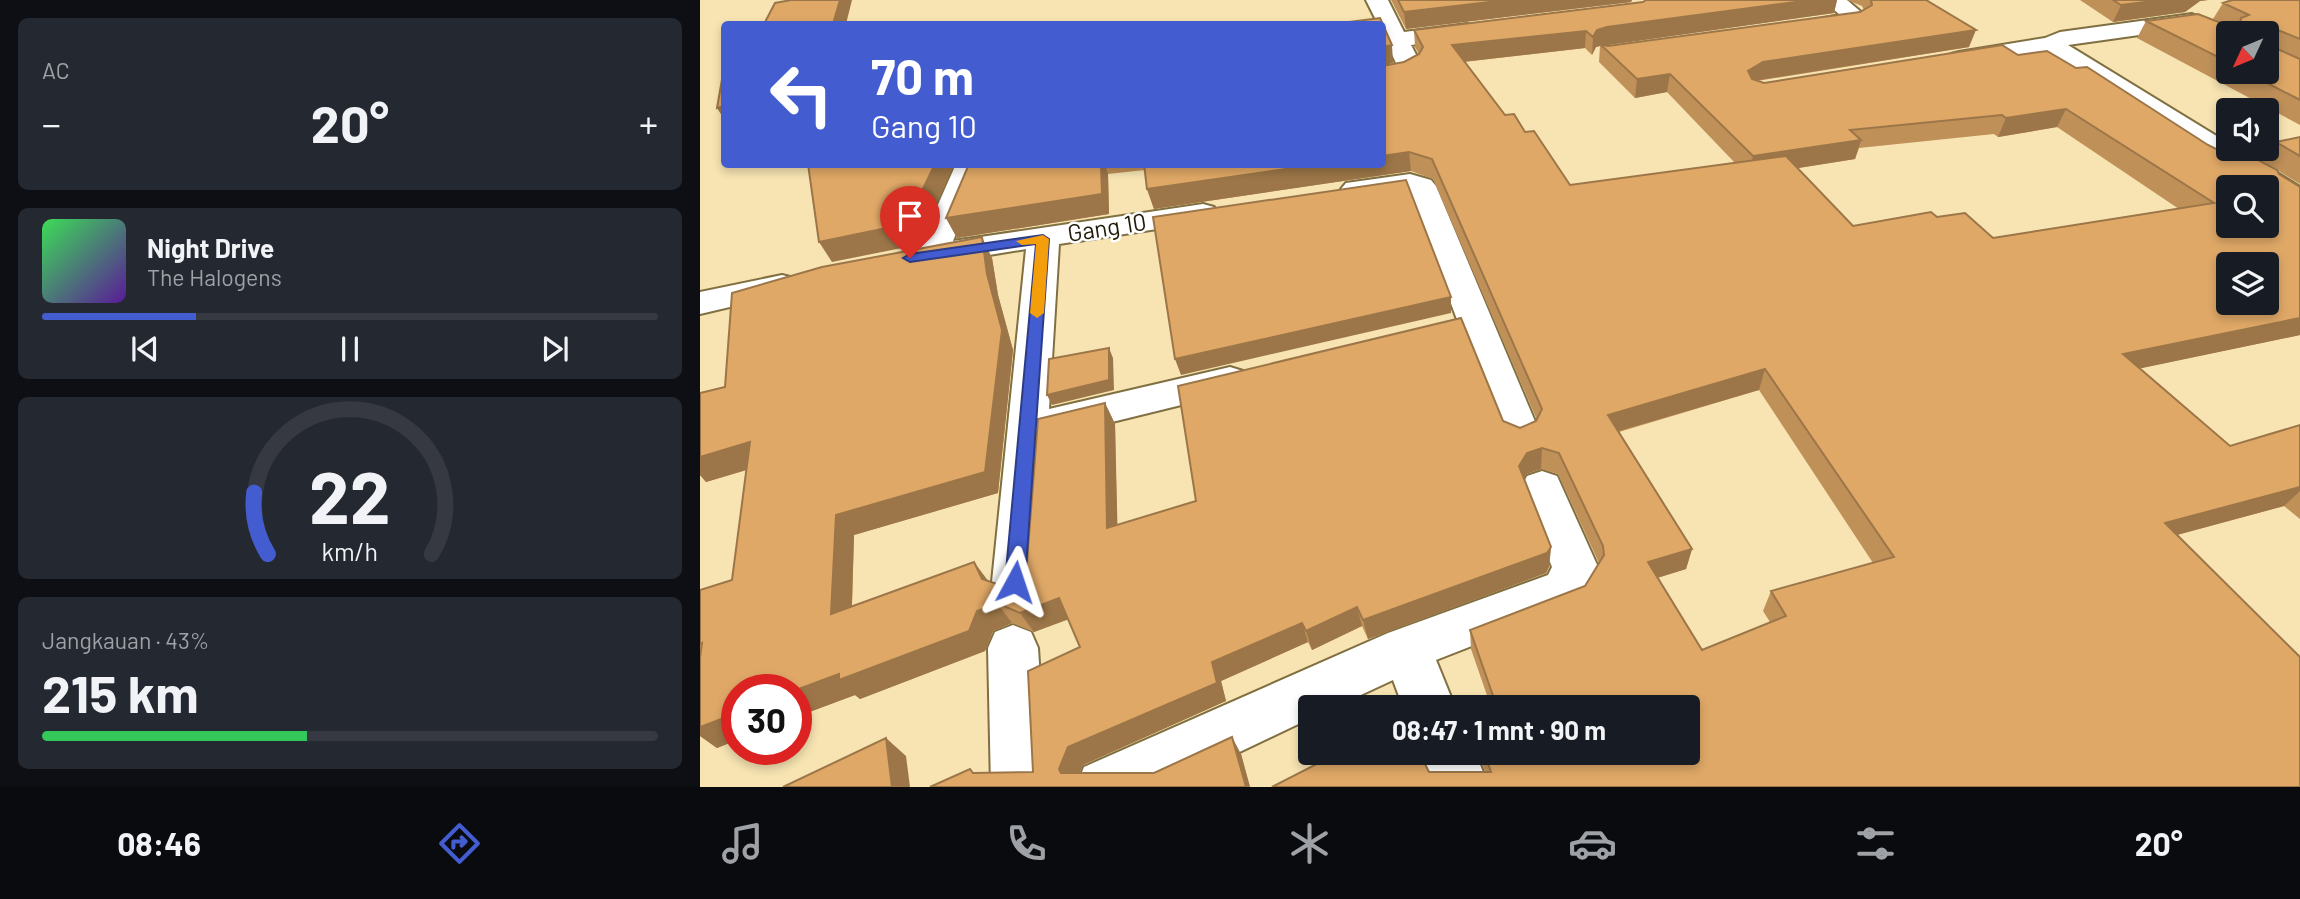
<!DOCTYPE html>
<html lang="id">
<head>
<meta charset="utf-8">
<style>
	:root { --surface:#171b24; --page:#242831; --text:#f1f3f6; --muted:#9ea1a6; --line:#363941; --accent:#435dd0 }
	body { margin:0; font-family:Barlow,sans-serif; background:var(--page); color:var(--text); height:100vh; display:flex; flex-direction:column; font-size:26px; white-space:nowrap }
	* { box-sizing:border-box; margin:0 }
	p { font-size:23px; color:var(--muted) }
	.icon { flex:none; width:38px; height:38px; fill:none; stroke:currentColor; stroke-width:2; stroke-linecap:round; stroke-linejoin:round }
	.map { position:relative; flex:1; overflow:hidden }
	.panel { display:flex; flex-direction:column; gap:18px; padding:18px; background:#0d0f14; width:700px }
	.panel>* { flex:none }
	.banner { position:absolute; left:21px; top:21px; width:665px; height:147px; border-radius:7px; box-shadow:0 4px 10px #0003; background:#435dd0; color:#fff; overflow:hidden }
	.needle { width:46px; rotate:226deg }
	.controls { position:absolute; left:1516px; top:21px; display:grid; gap:14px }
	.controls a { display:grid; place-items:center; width:63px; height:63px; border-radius:7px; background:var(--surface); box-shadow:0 4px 10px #0003; font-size:35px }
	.speed { position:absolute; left:21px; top:674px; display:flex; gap:14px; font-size:35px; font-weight:700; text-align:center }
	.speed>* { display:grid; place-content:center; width:91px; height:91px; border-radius:50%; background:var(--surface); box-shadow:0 4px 10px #0003; line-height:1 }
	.speed .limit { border:10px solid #d22; background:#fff; color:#111 }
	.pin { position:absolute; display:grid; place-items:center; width:60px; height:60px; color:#fff; margin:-72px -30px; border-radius:50% 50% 50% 0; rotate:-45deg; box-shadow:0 0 7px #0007 }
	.pin .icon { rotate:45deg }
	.me { position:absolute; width:77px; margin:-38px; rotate:5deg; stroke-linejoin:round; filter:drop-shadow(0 0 5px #0008) }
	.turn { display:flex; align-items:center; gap:24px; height:147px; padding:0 35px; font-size:32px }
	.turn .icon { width:91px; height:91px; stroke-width:2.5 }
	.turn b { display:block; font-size:49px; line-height:60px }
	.big { font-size:52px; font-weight:700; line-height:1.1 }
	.panel .card { flex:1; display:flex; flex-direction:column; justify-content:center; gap:10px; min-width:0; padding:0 24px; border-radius:10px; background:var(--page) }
	.panel .dial { align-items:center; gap:0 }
	.dial svg { height:182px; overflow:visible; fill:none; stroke:var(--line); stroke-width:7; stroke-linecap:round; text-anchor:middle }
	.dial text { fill:var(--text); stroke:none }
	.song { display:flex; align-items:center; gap:21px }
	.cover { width:84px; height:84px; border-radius:10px; background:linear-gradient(135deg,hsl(130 70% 55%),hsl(270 70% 35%)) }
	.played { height:7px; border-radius:4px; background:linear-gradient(90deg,var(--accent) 25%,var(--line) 25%) }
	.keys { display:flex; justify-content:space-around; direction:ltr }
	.heat { display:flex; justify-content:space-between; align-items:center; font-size:38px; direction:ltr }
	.charge { height:10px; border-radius:5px; background:linear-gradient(90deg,#34c759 43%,var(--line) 0) }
	.trip { position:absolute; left:598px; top:695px; width:402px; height:70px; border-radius:7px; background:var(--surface); box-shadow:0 4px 10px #0003; font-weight:700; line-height:70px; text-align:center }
	.tab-bar { display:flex; height:112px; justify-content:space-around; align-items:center; background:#090b0e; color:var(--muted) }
	.tab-bar .icon { width:49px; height:49px }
	.tab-bar .on { color:var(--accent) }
	.tab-bar b { font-size:32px; color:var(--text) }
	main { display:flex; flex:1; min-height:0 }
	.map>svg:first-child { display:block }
</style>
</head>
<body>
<main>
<section class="panel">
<div class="card"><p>AC</p>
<div class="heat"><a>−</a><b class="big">20°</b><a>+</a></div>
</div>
<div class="card">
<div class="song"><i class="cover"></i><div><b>Night Drive</b><p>The Halogens</p></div></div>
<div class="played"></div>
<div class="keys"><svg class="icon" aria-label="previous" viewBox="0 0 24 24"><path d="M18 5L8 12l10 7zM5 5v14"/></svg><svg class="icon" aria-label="pause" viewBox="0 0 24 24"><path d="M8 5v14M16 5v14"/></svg><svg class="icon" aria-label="next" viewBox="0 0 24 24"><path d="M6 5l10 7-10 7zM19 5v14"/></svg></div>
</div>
<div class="card dial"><svg viewBox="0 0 100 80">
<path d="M14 69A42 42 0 1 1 86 69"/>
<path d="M14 69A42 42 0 0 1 8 42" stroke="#435dd0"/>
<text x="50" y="56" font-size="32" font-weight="700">22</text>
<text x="50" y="72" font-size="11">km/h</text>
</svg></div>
<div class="card"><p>Jangkauan · 43%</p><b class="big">215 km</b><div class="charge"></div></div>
</section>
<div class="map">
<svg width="1600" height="787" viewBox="0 0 1600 787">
	<rect width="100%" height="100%" fill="#f7e4b2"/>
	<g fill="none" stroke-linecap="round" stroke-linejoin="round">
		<g stroke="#806f41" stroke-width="4">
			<path id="minor" d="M666 0H688L704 32 767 24 778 31 767 38 711 45 722 66C713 79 697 79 682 82V68L697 65 685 40 682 24H678Z
				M1123 0H1147L1168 18C1161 27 1116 35 1104 32L1101 27 1104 22 1140 15Z
				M1492 14 1536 33H1528V45L1489 28 1368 45 1528 143V149H1538L1600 187V209L1589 206 1566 192V187H1559L1347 52 1259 66 1251 64 1247 59 1251 54 1259 52 1345 38 1360 32Z
				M256 164H284L253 241 503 204 514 207 518 213 514 219 503 222 359 244 349 409 530 367 543 371 549 380 543 389 530 393 347 438 338 582 332 596 315 602 298 596 292 582 326 249 234 264 221 261 216 254Z
				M710 174 731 180 736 186 839 431 833 441 819 446 805 441 799 431 709 192 656 198 646 195 641 189 646 183Z
				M82 275 94 278 99 285 94 292 0 314V292Z
				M842 471 857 476 898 567V575L882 603 736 660 755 707H703L693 680 635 707H611V718L466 787H376L384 767 688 633 848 575 852 567 821 488 827 476Z
				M313 625 331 632 338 648 347 787H291L288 648 295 632Z
				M720 752H775L789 787H733Z"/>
		</g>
		<use href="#minor" fill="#fff" fill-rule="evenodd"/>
	</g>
	<path fill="#c09059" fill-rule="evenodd" d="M691 0H932L931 2 706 29Z
		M946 0H1137L1134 13 904 45 908 46 1160 12 1164 10 1162 6 1147 0H1226L1269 47 1057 81 1064 83 1318 55 1520 151 1576 169 1562 161 1576 142 1600 137V184L1577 170 1579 174 1600 187V335L1440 368 1530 446 1600 425V519L1584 506 1477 535 1600 787 729 772H785L781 759 780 752H989V707H791L771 649 770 630 885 586 899 563 858 474 841 469 826 474 824 478 851 547 849 567 846 573 668 639 662 626 612 650 608 642 521 681 526 701 383 765 379 773H454L541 754 550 787 275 773 333 772 380 647 368 619 334 632 312 623 293 631 285 651 160 699 155 695 96 717V690H37V740L17 748 0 736V590L32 580 47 470 6 482 0 475V393L25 387 292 258 298 295 313 350 298 493 154 535 152 606 288 581 300 585 321 577 405 403 415 424 417 525 803 421 820 428 836 421 837 420 733 179 711 171 454 209 447 189 445 170 408 174 409 214 257 238 246 218 269 164H682L704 62 719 54 715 47 714 30 943 2ZM900 46 899 62 935 98 967 92 1035 163 870 185 825 132 805 115 764 62 885 48 892 55 896 47ZM1357 127 1479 209 1293 238 1237 217 1153 226 1098 168 1155 159 1159 148 1294 134 1298 137ZM1059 390 1173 563 1071 591 1063 611 1070 622 1002 650 957 578 986 569 992 549 919 432Z
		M1380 0H1508L1500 1 1485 12 1413 22Z
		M1600 0V125L1437 38 1446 21 1513 19 1523 3ZM1528 33 1566 72H1528Z"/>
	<path fill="#9c7648" d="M140 0H152L146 24H133Z
		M807 0H932L931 2 706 29 704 12Z
		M1111 0H1137L1134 13 902 46 900 44V46L896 47 892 55 893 37 897 30 907 27Z
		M1461 0H1508L1500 1 1485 12 1413 22 1421 5Z
		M1276 30 1269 47 1059 80 1044 89 1048 71 1063 62Z
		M886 31 885 48 752 63V45Z
		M692 45 693 63 682 66V47Z
		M970 74 967 92 935 98 937 79Z
		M24 106V119L17 108Z
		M1366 109 1357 127 1298 137 1306 118Z
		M1161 140 1155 159 1048 176 1053 156Z
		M709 152 711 171 454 209 447 189 621 164H682V156Z
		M235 164H255L217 245 132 262 119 242Z
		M401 164H405L408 174 409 214 257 238 246 218Z
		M282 237 292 258 298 295 313 350 298 493 154 535 151 633 131 614 136 515Z
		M751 297V313L481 375 475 359Z
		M1600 318V335L1409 375 1423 354Z
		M409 348 413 358 414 390 352 405 347 395Z
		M1065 369 1059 390 905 435 908 415Z
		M405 403 415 424 418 549 407 528Z
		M50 442 69 463 6 482 0 475V457Z
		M842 448 841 469 826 474 819 487V466L827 453Z
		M1600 487V491L1584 506 1447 543 1465 523Z
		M851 547 849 567 846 573 668 639 663 620Z
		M992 549 986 569 944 582 948 562Z
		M274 562 289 582 282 579Z
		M359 598 372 618 334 632 320 613Z
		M297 603 312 623 293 631 285 651 160 699 155 695 96 717V690Z
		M657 607 662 626 612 650 606 631Z
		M602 623 608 642 521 681 526 701 383 765 374 786 359 769 368 747 512 662Z
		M37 713V740L17 748 0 736V727Z
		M532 737 541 754 550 787H546Z
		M186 738 206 756 210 787H192Z"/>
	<path fill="#dfa867" stroke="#9c7648" stroke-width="2" fill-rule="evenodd" d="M91 0H140L133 24H64L75 3Z
		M698 0H807L704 12Z
		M946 0H1111L907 27 897 30 893 37 886 31 752 45 805 115 814 114 825 132 834 131 870 185 1086 156 1153 226 1231 212 1237 217 1265 213 1293 238 1514 203 1366 109 1306 118 1302 115 1150 130 1161 140 1053 156 970 74 937 79 900 44 908 46 1160 12 1172 5 1171 0H1226L1276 30 1063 62 1048 71 1052 79 1064 83 1302 45 1318 55 1347 51 1376 68 1387 67 1508 145 1520 151 1538 149 1577 170 1579 174 1600 187V318L1423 354 1530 446 1600 425V487L1465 523 1600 657V787H572L640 752H719L729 772H791L784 752H989V707H797L770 630 885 586 904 555 903 546 859 453 842 448 827 453 819 466 851 547 847 553 663 620 657 607 606 631 602 623 512 662 517 683 368 747 359 769 361 773H454L532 737 546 787H230L270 769 273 773 333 772 328 671 380 647 359 598 320 613 297 603 277 611 269 631 139 680V674L96 690H37V713L0 727V658L2 643 0 644V590L32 580 50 442 0 457V393L25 387 32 293 122 267 282 237 287 274 302 330 285 472 136 515 131 614 274 562 282 579 300 585 321 577 327 562 338 419 405 403 407 528 496 501 478 386 761 318 803 421 820 428 836 421 842 409 732 159 709 152 682 156V66L704 62 719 54 723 47 714 30 943 2ZM1528 187H1566V226H1528ZM1528 264H1566V303H1528ZM1065 369 1194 557 1071 591 1086 616 1002 650 948 562 992 549 908 415Z
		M1413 0H1461L1421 5Z
		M1532 0H1600V39L1578 30 1574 32 1575 48 1600 59V100L1546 72H1566V33H1528V62L1446 21 1498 14 1539 30 1541 18 1549 15 1523 3Z
		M680 18 692 45 682 47V24H633Z
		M24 68V106L17 108Z
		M1600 137V156L1576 142Z
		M108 164H235L206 224 119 242Z
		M269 164H401L402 194 246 218Z
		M444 164H621L447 189Z
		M706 180 751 297 475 359 453 217Z
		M409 348V380L347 395 349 359Z
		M186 738 192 787H83Z"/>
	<path fill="#435dd0" stroke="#2c3c87" stroke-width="2" d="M343 235 349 239 325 582 322 588H308L305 582 336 244 210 262 203 258 210 254Z"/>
	<path fill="#f59e0b" d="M343 235 349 239 344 313 337 318 330 313 336 244 322 245 316 241Z"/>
	<g text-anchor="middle" stroke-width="5" stroke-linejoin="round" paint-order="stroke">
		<g font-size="24" fill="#201a07" stroke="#fff">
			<text transform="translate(407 228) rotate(-9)" y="8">Gang 10</text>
		</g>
	</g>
</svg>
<div class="controls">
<a><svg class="needle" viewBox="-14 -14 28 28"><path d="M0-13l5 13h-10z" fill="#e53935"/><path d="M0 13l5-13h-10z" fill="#9ea1a6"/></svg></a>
<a><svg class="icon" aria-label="sound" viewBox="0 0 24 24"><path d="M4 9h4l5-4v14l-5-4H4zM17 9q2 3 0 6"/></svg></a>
<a><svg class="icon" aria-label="search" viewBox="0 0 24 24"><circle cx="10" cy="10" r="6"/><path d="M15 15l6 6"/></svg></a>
<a><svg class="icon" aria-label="layers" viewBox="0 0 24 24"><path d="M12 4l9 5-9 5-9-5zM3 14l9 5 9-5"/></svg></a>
</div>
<div class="speed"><div class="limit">30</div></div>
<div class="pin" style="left:210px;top:258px;background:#d93025"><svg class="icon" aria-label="arrive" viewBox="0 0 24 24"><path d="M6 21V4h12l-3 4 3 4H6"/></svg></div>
<svg class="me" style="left:315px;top:582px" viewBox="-20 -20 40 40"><path d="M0-17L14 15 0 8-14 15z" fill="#435dd0" stroke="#fff" stroke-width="4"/></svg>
<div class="trip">08:47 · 1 mnt · 90 m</div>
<div class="banner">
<div class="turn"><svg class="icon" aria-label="left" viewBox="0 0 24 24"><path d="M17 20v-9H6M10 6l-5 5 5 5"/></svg><div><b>70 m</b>Gang 10</div></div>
</div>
</div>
</main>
<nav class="tab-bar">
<b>08:46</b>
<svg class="icon on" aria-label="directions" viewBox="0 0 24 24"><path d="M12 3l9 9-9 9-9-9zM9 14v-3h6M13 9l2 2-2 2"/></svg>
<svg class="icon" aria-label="music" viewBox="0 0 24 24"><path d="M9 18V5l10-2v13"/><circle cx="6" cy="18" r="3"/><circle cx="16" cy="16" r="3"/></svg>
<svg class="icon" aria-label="phone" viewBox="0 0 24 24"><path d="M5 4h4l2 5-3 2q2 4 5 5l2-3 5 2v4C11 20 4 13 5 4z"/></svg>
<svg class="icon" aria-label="climate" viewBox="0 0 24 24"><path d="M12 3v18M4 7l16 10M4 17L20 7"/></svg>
<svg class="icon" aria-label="car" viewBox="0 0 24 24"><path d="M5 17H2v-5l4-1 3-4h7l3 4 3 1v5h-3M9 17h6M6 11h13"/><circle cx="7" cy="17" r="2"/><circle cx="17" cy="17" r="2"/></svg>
<svg class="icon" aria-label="filters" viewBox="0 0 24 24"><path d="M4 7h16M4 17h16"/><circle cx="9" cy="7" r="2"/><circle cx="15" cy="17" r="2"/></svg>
<b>20°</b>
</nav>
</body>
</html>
